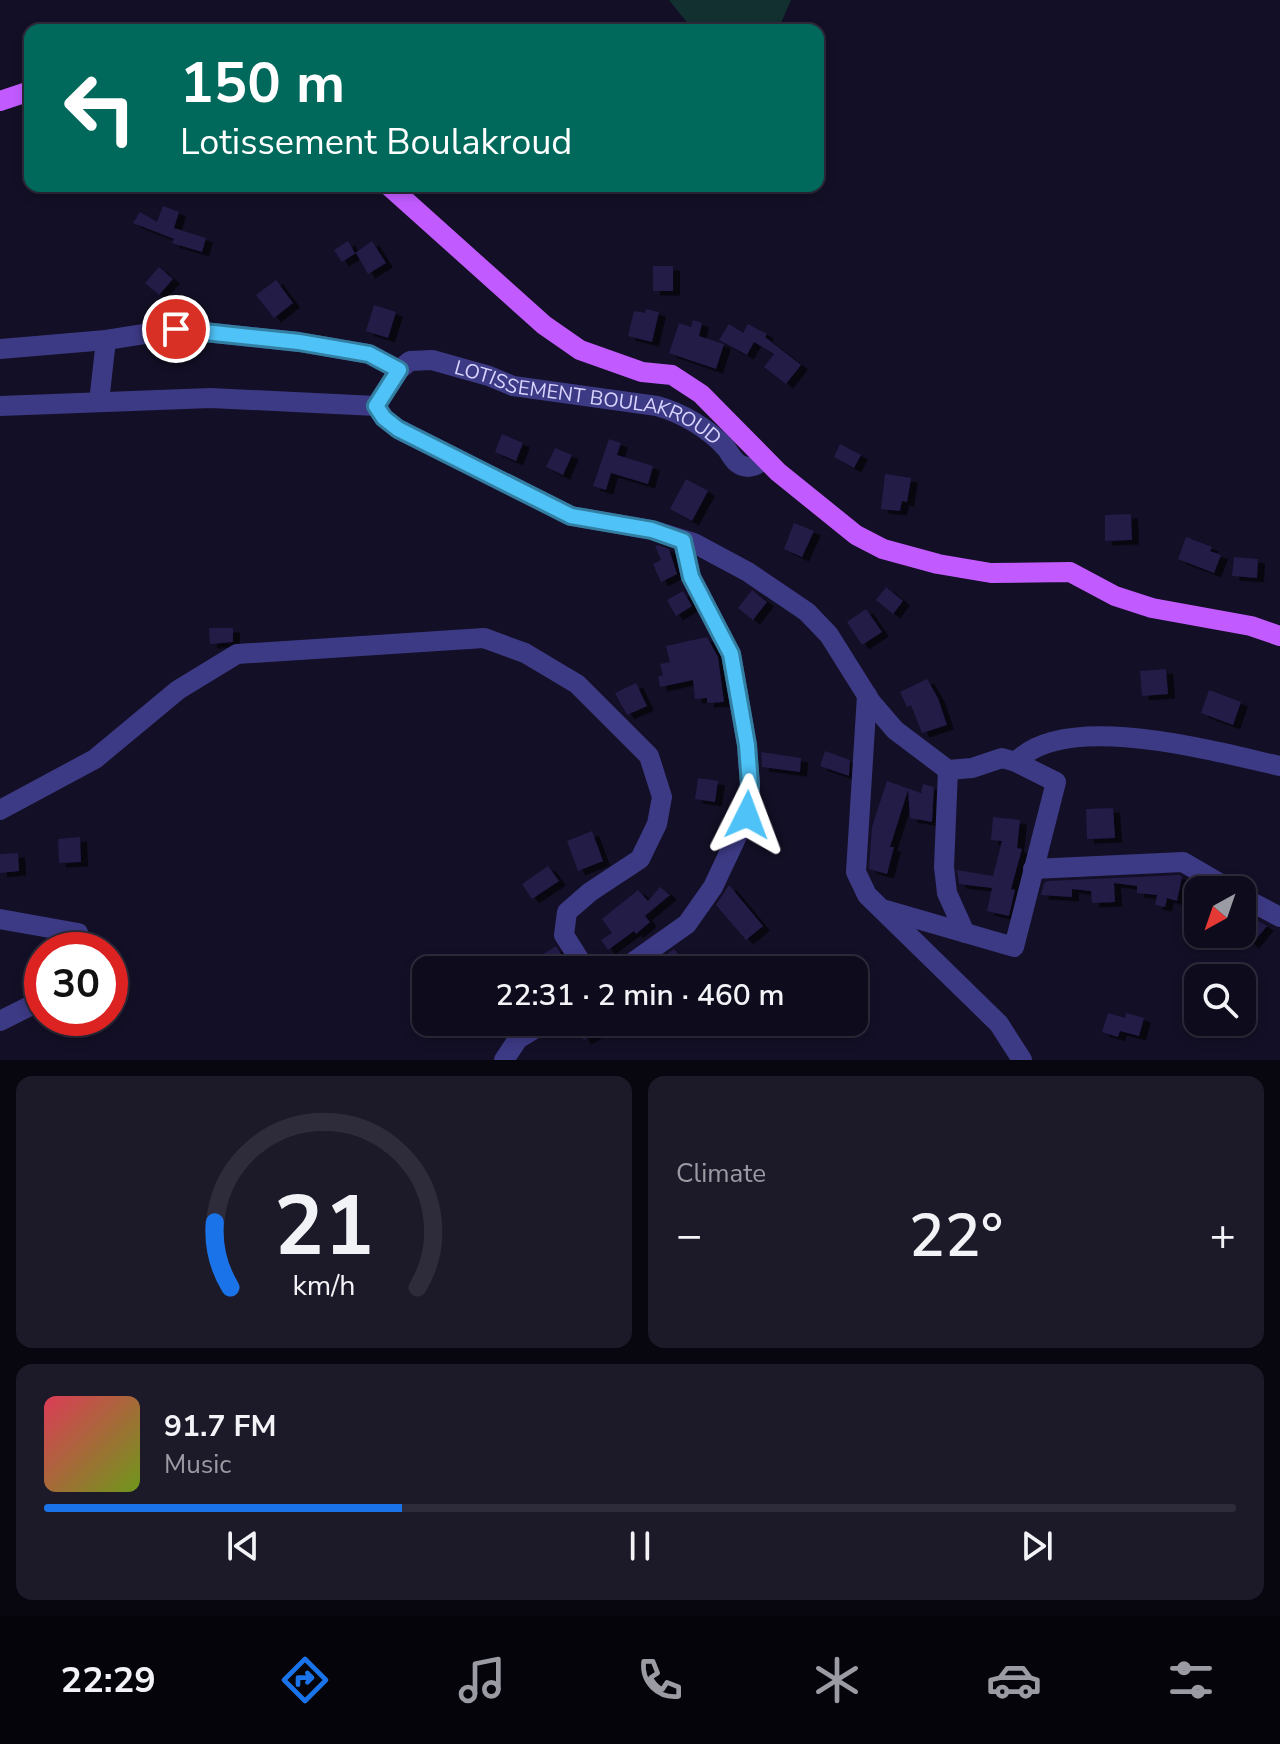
<!DOCTYPE html>
<html lang="en">
<head>
<meta charset="utf-8">
<style>
	:root { --surface:#0e0b1c; --page:#1c1929; --text:#f1f3f6; --muted:#9b9ba3; --line:#2e2b3b; --accent:#1a73e8 }
	body { margin:0; font-family:"Nunito Sans",sans-serif; background:var(--page); color:var(--text); height:100vh; display:flex; flex-direction:column; font-size:30px; white-space:nowrap }
	* { box-sizing:border-box; margin:0 }
	p { font-size:26px; color:var(--muted) }
	.icon { flex:none; width:44px; height:44px; fill:none; stroke:currentColor; stroke-width:2; stroke-linecap:round; stroke-linejoin:round }
	.map { position:relative; height:1060px; overflow:hidden }
	.sheet { display:flex; flex-direction:column; gap:16px; padding:16px; background:#08060f; flex:1 }
	.sheet>* { flex:none }
	.top-card { position:absolute; left:24px; top:24px; width:800px; height:168px; border-radius:16px; box-shadow:0 4px 12px #0003,0 0 0 2px var(--line); background:#00695c; color:#fff; overflow:hidden }
	.needle { width:52px; rotate:220deg }
	.buttons { position:absolute; left:1184px; top:876px; display:grid; gap:16px }
	.buttons a { display:grid; place-items:center; width:72px; height:72px; border-radius:16px; background:var(--surface); box-shadow:0 4px 12px #0003,0 0 0 2px var(--line); font-size:40px }
	.speed { position:absolute; left:24px; top:932px; display:flex; gap:16px; font-size:40px; font-weight:700; text-align:center }
	.speed>* { display:grid; place-content:center; width:104px; height:104px; border-radius:50%; background:var(--surface); box-shadow:0 4px 12px #0003,0 0 0 2px var(--line); line-height:1 }
	.speed .limit { border:12px solid #d22; background:#fff; color:#111 }
	.pin { position:absolute; display:grid; place-items:center; width:68px; height:68px; color:#fff; margin:-34px; border:4px solid #fff; border-radius:50%; box-shadow:0 2px 8px #0007 }
	.me { position:absolute; width:88px; margin:-44px; rotate:3deg; stroke-linejoin:round; filter:drop-shadow(0 0 6px #0008) }
	.turn { display:flex; align-items:center; gap:28px; height:168px; padding:0 24px; font-size:36px }
	.turn .icon { width:104px; height:104px; stroke-width:2.5 }
	.turn b { display:block; font-size:56px; line-height:68px }
	.big { font-size:60px; font-weight:600; line-height:1.1 }
	.sheet .tile { flex:1; display:flex; flex-direction:column; justify-content:center; gap:12px; min-width:0; padding:0 28px; border-radius:16px; background:var(--page) }
	.sheet .dial { align-items:center; gap:0 }
	.dial svg { height:208px; overflow:visible; fill:none; stroke:var(--line); stroke-width:7; stroke-linecap:round; text-anchor:middle }
	.dial text { fill:var(--text); stroke:none }
	.song { display:flex; align-items:center; gap:24px }
	.cover { width:96px; height:96px; border-radius:12px; background:linear-gradient(135deg,hsl(350 70% 55%),hsl(80 70% 35%)) }
	.played { height:8px; border-radius:4px; background:linear-gradient(90deg,var(--accent) 30%,var(--line) 30%) }
	.keys { display:flex; justify-content:space-around; direction:ltr }
	.heat { display:flex; justify-content:space-between; align-items:center; font-size:44px; direction:ltr }
	.sheet .tiles { flex:1; display:grid; gap:16px; grid-template-columns:1fr 1fr }
	.tile:last-child { grid-column:span 2 }
	.trip { position:absolute; left:412px; top:956px; width:456px; height:80px; border-radius:16px; background:var(--surface); box-shadow:0 4px 12px #0003,0 0 0 2px var(--line); font-weight:600; line-height:80px; text-align:center }
	.dock { display:flex; height:128px; justify-content:space-around; align-items:center; background:#06040b; color:var(--muted) }
	.dock .icon { width:56px; height:56px }
	.dock .current { color:var(--accent) }
	.dock b { font-size:36px; color:var(--text) }
	.map>svg:first-child { display:block }
</style>
</head>
<body>
<div class="map">
<svg width="1280" height="1060" viewBox="0 0 1280 1060">
	<defs>
		<filter id="shadow"><feDropShadow dx="7" dy="4.5" stdDeviation="0" flood-color="#0009"/></filter>
	</defs>
	<rect width="100%" height="100%" fill="#130f26"/>
	<path fill="#12302f" d="M669 0H791L778 30H693Z"/>
	<path fill="#241b47" filter="url(#shadow)" d="M163 206 179 212 174 228 206 238 202 252 172 243 174 239 133 223 140 212 157 222Z
		M348 241 355 253 372 241 386 263 368 274 356 253 342 262 334 250Z
		M653 266H673V291H653Z
		M159 267 173 279 159 295 145 283Z
		M276 280 293 303 274 318 256 295Z
		M374 305 396 312 388 338 366 331Z
		M646 309 659 312 652 342 628 336 634 311 645 313Z
		M693 320 702 323 699 336 724 344 716 369 669 353 679 323 691 327Z
		M729 324 743 333 748 324 767 334 765 337 801 365 786 384 764 367 774 354 754 342 747 355 719 340Z
		M502 434 523 443 516 461 495 452Z
		M609 439 621 443 617 455 653 466 648 484 611 473 606 490 593 486Z
		M840 444 861 455 854 468 834 457Z
		M555 448 572 455 563 475 546 467Z
		M885 474 911 478 907 502 902 501 900 511 881 509Z
		M686 479 708 491 692 521 670 509Z
		M1131 514 1132 540 1105 541V515Z
		M794 523 814 531 802 557 784 549Z
		M1186 537 1212 547 1210 551 1221 555 1214 573 1178 559Z
		M658 545 669 549 677 574 661 582 653 564 661 560 655 546Z
		M1234 557 1258 559 1257 578 1232 576Z
		M886 587 903 601 893 614 876 600Z
		M752 590 767 602 753 620 738 608Z
		M683 591 692 606 676 616 667 600Z
		M866 609 882 632 862 645 847 622Z
		M209 628H233V642L210 644Z
		M707 637 718 657 724 702 707 703V698L695 699 693 680 660 687 658 677 663 675 660 664 670 662 666 646Z
		M1166 669 1168 694 1142 696 1140 671Z
		M927 679 938 698 947 725 922 733 911 705 907 707 900 692Z
		M636 683 647 706 627 715 615 693Z
		M1209 690 1241 702 1233 725 1201 713Z
		M825 751 850 760 849 776 820 766Z
		M761 752 801 758 800 772 762 767Z
		M698 778 718 781 715 802 695 799Z
		M887 781 921 793 923 784 934 787 932 822 910 818 908 790 890 847H894L887 874 869 869 872 827Z
		M1113 808 1115 838 1087 839 1086 809Z
		M993 817 1020 820 1017 848 1022 849 1011 889 1015 890 1009 916 987 911 992 888 959 884 957 870 993 876 1002 841 991 840Z
		M592 831 603 861 578 871 567 841Z
		M80 837 81 862 59 863 58 839Z
		M18 853 19 871 0 873V854Z
		M548 866 559 881 532 899 522 884Z
		M1180 875 1182 877 1177 901 1167 898 1165 907 1155 905 1157 895 1137 893V886L1114 883 1115 902 1092 903 1091 891 1072 889V897L1041 895 1044 883 1048 881Z
		M729 885 763 926 746 940 716 905Z
		M660 887 670 895 645 916 650 922 636 934 634 931 608 950 601 940 612 933 602 919 638 890 648 901Z
		M1246 914 1267 926 1252 944 1242 935V919Z
		M556 946 571 970H544L537 958Z
		M674 949 684 961 673 970H644Z
		M1108 1013 1125 1018 1126 1013 1144 1018 1139 1036 1120 1031 1118 1037 1102 1032Z
		M589 1022H617L584 1040 578 1028Z"/>
	<g fill="none" stroke-linecap="round" stroke-linejoin="round">
		<g stroke="#3d3a85" stroke-width="20">
			<path d="M0 349 106 340 176 329 299 342 369 354 399 370"/>
			<path d="M99 402 106 340"/>
			<path d="M0 406 211 398 376 406"/>
			<path d="M376 406 384 418 398 429 571 516 652 530 694 543 748 572 807 612 829 635 871 702 895 730 948 770 972 768 1002 758 1016 762C1065 709 1216 752 1280 766"/>
			<path id="s1" d="M376 406 399 370 410 361 432 360 489 376 513 386 657 406C682 413 708 428 726 448 731 455 734 463 743 466 752 469 758 464 765 459"/>
			<path d="M867 695 856 872 867 895 999 1024 1022 1060"/>
			<path d="M948 770 944 867 947 893 965 933"/>
			<path d="M0 810 95 759 178 690 237 654 484 638 525 653 577 684 649 756 662 797 657 824 640 859 590 892 567 912 564 935 586 970"/>
			<path d="M1033 869 1183 862 1231 890"/>
			<path d="M1242 897 1280 917"/>
			<path d="M886 910 1014 947 1056 782 1016 762"/>
			<path d="M0 919 78 933 80 950"/>
			<path d="M622 970 687 924 713 887 747 815 750 785 747 745 731 654 691 577 683 541"/>
			<path d="M0 1021 42 1000"/>
			<path d="M504 1060 518 1039 546 1022"/>
		</g>
		<path stroke="#c25bff" stroke-width="20" d="M0 101 30 91
			M389 186 544 325 580 350 642 372 672 375 701 394 778 472 856 535 883 549 938 564 991 573 1070 572 1115 596 1152 608 1251 626 1280 636"/>
	</g>
	<g fill="none" stroke-linecap="round" stroke-linejoin="round">
		<g stroke="#337fa1" stroke-width="20">
			<path id="route" d="M176 329 299 342 369 354 399 370 376 406 384 418 398 429 571 516 652 530 683 541 691 577 731 654 747 745 750 785 747 815"/>
		</g>
		<use href="#route" stroke="#4fc3f7" stroke-width="14"/>
	</g>
	<g text-anchor="middle" stroke-width="7" stroke-linejoin="round" paint-order="stroke">
		<g font-size="20" fill="#d9d4ff" stroke="#130f26">
			<text dy="7" stroke="none"><textPath href="#s1" startOffset="242">LOTISSEMENT BOULAKROUD</textPath></text>
		</g>
	</g>
</svg>
<div class="buttons">
<a><svg class="needle" viewBox="-14 -14 28 28"><path d="M0-13l5 13h-10z" fill="#e53935"/><path d="M0 13l5-13h-10z" fill="#9b9ba3"/></svg></a>
<a><svg class="icon" aria-label="search" viewBox="0 0 24 24"><circle cx="10" cy="10" r="6"/><path d="M15 15l6 6"/></svg></a>
</div>
<div class="speed"><div class="limit">30</div></div>
<div class="pin" style="left:176px;top:329px;background:#d93025"><svg class="icon" aria-label="arrive" viewBox="0 0 24 24"><path d="M6 21V4h12l-3 4 3 4H6"/></svg></div>
<svg class="me" style="left:747px;top:815px" viewBox="-20 -20 40 40"><path d="M0-17L14 15 0 8-14 15z" fill="#4fc3f7" stroke="#fff" stroke-width="4"/></svg>
<div class="trip">22:31 · 2 min · 460 m</div>
<div class="top-card">
<div class="turn"><svg class="icon" aria-label="left" viewBox="0 0 24 24"><path d="M17 20v-9H6M10 6l-5 5 5 5"/></svg><div><b>150 m</b>Lotissement Boulakroud</div></div>
</div>
</div>
<section class="sheet">
<div class="tiles">
<div class="tile dial"><svg viewBox="0 0 100 80">
<path d="M14 69A42 42 0 1 1 86 69"/>
<path d="M14 69A42 42 0 0 1 8 44" stroke="#1a73e8"/>
<text x="50" y="56" font-size="32" font-weight="700">21</text>
<text x="50" y="72" font-size="11">km/h</text>
</svg></div>
<div class="tile"><p>Climate</p>
<div class="heat"><a>−</a><b class="big">22°</b><a>+</a></div>
</div>
<div class="tile">
<div class="song"><i class="cover"></i><div><b>91.7 FM</b><p>Music</p></div></div>
<div class="played"></div>
<div class="keys"><svg class="icon" aria-label="previous" viewBox="0 0 24 24"><path d="M18 5L8 12l10 7zM5 5v14"/></svg><svg class="icon" aria-label="pause" viewBox="0 0 24 24"><path d="M8 5v14M16 5v14"/></svg><svg class="icon" aria-label="next" viewBox="0 0 24 24"><path d="M6 5l10 7-10 7zM19 5v14"/></svg></div>
</div>
</div>
</section>
<nav class="dock">
<b>22:29</b>
<svg class="icon current" aria-label="directions" viewBox="0 0 24 24"><path d="M12 3l9 9-9 9-9-9zM9 14v-3h6M13 9l2 2-2 2"/></svg>
<svg class="icon" aria-label="music" viewBox="0 0 24 24"><path d="M9 18V5l10-2v13"/><circle cx="6" cy="18" r="3"/><circle cx="16" cy="16" r="3"/></svg>
<svg class="icon" aria-label="phone" viewBox="0 0 24 24"><path d="M5 4h4l2 5-3 2q2 4 5 5l2-3 5 2v4C11 20 4 13 5 4z"/></svg>
<svg class="icon" aria-label="climate" viewBox="0 0 24 24"><path d="M12 3v18M4 7l16 10M4 17L20 7"/></svg>
<svg class="icon" aria-label="car" viewBox="0 0 24 24"><path d="M5 17H2v-5l4-1 3-4h7l3 4 3 1v5h-3M9 17h6M6 11h13"/><circle cx="7" cy="17" r="2"/><circle cx="17" cy="17" r="2"/></svg>
<svg class="icon" aria-label="filters" viewBox="0 0 24 24"><path d="M4 7h16M4 17h16"/><circle cx="9" cy="7" r="2"/><circle cx="15" cy="17" r="2"/></svg>
</nav>
</body>
</html>
